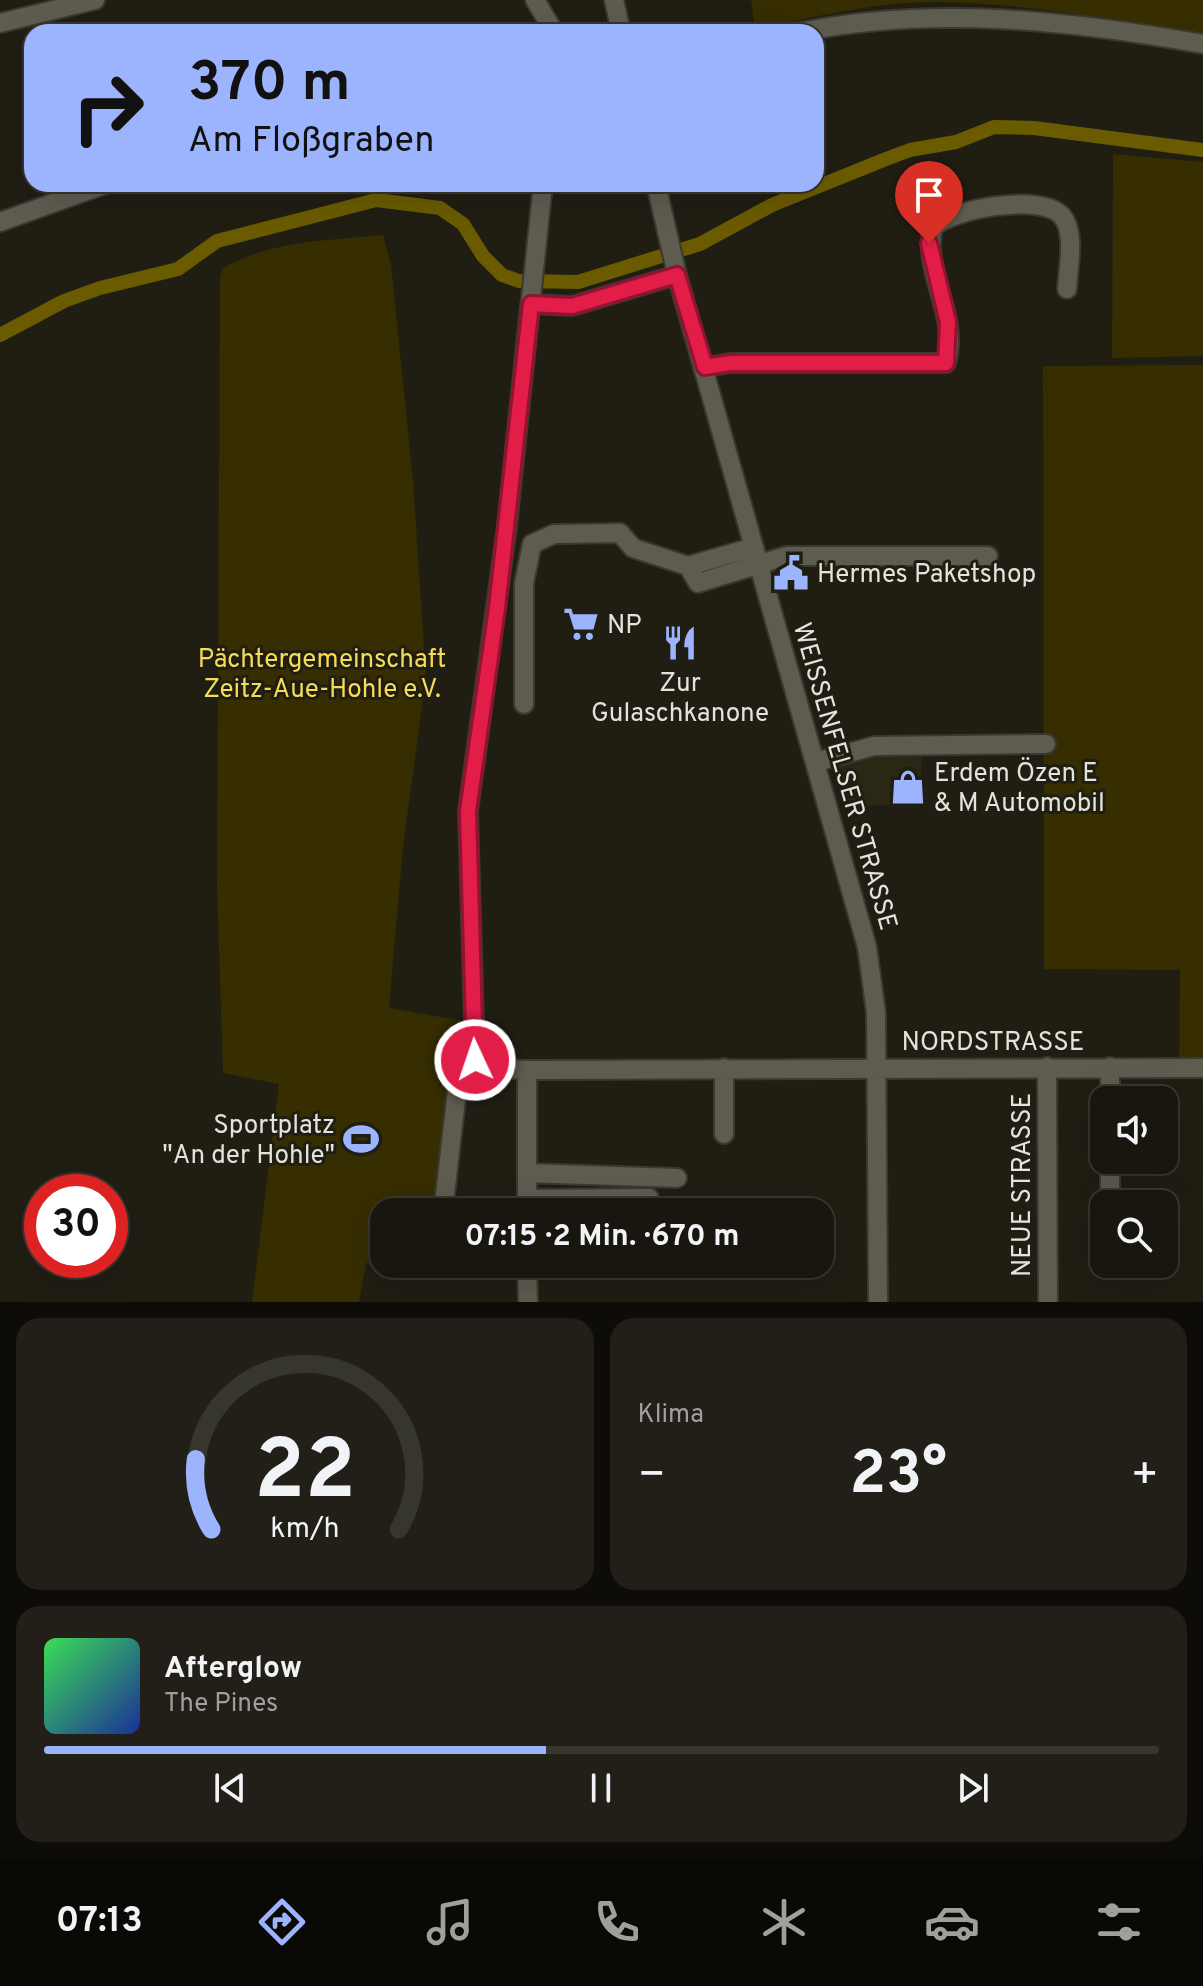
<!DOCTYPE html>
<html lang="de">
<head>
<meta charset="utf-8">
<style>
	:root { --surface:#18160e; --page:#211f17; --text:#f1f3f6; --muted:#9f9f9e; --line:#36352e; --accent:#9cb4fd }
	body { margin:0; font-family:Overpass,sans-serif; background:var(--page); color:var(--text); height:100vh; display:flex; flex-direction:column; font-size:30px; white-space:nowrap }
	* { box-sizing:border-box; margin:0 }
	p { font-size:26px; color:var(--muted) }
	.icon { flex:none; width:44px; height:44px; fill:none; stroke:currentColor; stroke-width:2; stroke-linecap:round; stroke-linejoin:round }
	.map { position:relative; height:1302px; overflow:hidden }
	.sheet { display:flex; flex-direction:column; gap:16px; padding:16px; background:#0d0c08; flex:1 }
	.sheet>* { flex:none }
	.banner { position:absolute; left:24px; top:24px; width:800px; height:168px; border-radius:24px; box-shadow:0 8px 32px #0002,0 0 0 2px var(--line); background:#9cb4fd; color:#111; overflow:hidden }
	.tools { position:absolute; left:1090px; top:1086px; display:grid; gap:16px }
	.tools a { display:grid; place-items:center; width:88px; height:88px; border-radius:16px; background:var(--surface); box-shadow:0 8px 32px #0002,0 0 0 2px var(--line); font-size:40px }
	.speed { position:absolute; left:24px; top:1174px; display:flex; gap:16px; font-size:40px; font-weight:700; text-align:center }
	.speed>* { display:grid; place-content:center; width:104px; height:104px; border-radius:50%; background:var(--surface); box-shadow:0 8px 32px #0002,0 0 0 2px var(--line); line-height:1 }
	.speed .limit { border:12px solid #d22; background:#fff; color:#111 }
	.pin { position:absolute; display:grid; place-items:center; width:68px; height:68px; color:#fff; margin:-82px -34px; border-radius:50% 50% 50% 0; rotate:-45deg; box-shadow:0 0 8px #0007 }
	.pin .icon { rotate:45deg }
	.me { position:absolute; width:88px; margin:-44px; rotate:357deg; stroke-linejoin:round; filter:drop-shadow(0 0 6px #0008) }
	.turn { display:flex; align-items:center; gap:28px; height:168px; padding:0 32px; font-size:36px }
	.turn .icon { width:104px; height:104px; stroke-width:2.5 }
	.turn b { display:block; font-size:56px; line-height:68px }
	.big { font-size:60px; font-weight:700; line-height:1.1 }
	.sheet .tile { flex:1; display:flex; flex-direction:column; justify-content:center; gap:12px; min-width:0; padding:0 28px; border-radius:24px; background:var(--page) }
	.sheet .dial { align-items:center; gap:0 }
	.dial svg { height:208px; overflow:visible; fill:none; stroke:var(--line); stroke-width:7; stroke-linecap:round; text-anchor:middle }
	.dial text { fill:var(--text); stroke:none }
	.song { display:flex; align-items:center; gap:24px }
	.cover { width:96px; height:96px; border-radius:12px; background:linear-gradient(135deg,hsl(130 70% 55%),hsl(230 70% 35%)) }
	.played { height:8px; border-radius:4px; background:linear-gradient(90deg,var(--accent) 45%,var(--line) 45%) }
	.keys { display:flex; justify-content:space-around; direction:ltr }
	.heat { display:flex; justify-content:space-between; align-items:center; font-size:44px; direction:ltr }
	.sheet .tiles { flex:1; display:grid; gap:16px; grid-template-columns:1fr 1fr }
	.tile:last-child { grid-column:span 2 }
	.trip { position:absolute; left:370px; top:1198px; width:464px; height:80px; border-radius:24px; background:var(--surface); box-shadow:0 8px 32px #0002,0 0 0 2px var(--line); font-weight:700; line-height:80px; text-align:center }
	.dock { display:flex; height:128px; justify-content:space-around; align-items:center; background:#0a0906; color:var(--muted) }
	.dock .icon { width:56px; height:56px }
	.dock .selected { color:var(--accent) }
	.dock b { font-size:36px; color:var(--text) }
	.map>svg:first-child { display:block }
</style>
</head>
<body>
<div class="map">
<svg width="1203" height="1302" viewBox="0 0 1203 1302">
	<rect width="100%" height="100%" fill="#201e13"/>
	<path fill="#2a2715" d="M873 755 922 757 920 805H872L851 812 837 767Z"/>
	<path fill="#362d00" d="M751 0H1203V34C1116 20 1025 3 936 2 875 2 815 17 755 30Z
		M1113 154 1203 162V356L1112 358Z
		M383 235 391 265 413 481 426 678 403 846 389 1008 463 1021 436 1212H384V1264L429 1266 366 1263 359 1302H252L279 1084 223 1073 217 884 220 279 222 269C266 241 332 240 383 235Z
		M1203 365V1060H1179L1180 970 1044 969 1043 366Z"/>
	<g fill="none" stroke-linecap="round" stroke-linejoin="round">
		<path stroke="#6a5b00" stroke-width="14" d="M0 335 64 301 100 288 178 269 217 241 376 200 440 208 463 224 483 256 502 275 519 281 578 282 700 244 772 205 886 159 910 150 956 142 994 127 1034 128 1203 150"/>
		<g stroke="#3a3832" stroke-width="22">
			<path id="minor" d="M535 0 554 32
				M614 0 621 32
				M0 23 95 0
				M801 32C933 5 1072 21 1203 44
				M543 184 507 526 468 811 475 1060 486 1068 527 1070 1203 1068
				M656 184 677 275 867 947 876 1013 878 1302
				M0 222 106 184
				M531 304 572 306 677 275
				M705 367 730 363H946C960 316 922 273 933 228 952 208 1042 193 1062 216 1076 232 1068 269 1067 289
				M688 566 698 583 786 556H988
				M524 704V583L532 544 554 534 620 533 633 548 688 566 754 547
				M816 762 874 746 1046 744
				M1047 1067 1048 1302
				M527 1070V1212
				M1110 1100V1067
				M724 1134V1068
				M527 1173 677 1178
				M527 1199 649 1198
				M1110 1204V1160
				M443 1212 458 1081 475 1060
				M527 1264 528 1302"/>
		</g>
		<use href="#minor" stroke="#5e5c4f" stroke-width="18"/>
	</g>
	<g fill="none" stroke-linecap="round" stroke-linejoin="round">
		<g stroke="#92132f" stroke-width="20">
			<path id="route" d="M475 1060 468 811 497 608 531 304 572 306 677 275 705 367 730 363H946L948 322 929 243"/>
		</g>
		<use href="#route" stroke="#e11d48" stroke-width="14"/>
	</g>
	<defs>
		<g id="civic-bare" transform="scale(2.76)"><path d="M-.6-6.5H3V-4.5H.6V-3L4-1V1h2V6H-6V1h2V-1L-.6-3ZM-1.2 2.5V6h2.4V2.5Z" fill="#9cb4fd" stroke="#201e13" stroke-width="2.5" paint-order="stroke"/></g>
		<g id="supermarket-bare" transform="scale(2.76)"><path d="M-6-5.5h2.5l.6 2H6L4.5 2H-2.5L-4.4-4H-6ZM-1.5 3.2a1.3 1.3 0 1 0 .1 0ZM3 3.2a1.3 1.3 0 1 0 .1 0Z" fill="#9cb4fd" stroke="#201e13" stroke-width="2.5" paint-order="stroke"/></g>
		<g id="restaurant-bare" transform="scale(2.76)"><path d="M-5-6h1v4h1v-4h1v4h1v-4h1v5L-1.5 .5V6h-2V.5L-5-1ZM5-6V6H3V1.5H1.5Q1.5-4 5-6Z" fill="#9cb4fd" stroke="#201e13" stroke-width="2.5" paint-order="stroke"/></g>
		<g id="shop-bare" transform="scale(2.76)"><path d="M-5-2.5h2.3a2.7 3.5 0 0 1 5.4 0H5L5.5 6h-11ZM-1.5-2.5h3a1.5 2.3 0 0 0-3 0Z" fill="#9cb4fd" stroke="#201e13" stroke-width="2.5" paint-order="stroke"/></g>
		<g id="stadium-bare" transform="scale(2.76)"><path d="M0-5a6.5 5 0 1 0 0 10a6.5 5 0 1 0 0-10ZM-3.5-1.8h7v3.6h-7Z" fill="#9cb4fd" stroke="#201e13" stroke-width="2.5" paint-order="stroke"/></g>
	</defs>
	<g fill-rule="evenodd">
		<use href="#civic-bare" x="791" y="573"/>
		<use href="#supermarket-bare" x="581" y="624"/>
		<use href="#restaurant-bare" x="680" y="643"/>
		<use href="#shop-bare" x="908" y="787"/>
		<use href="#stadium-bare" x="361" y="1139"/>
	</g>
	<g text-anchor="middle" stroke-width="6" stroke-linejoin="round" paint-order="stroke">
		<g font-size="26" fill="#e3e2db" stroke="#201e13" text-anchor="start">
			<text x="817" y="582">Hermes Paketshop</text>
			<text x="607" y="633">NP</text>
			<text x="680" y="691" text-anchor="middle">Zur<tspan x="680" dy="30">Gulaschkanone</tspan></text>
			<text x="934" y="781">Erdem Özen E<tspan x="934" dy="30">&amp; M Automobil</tspan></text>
			<text x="335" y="1133" text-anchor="end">Sportplatz<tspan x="335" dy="30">"An der Hohle"</tspan></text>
		</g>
		<g font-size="26" fill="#f6db55" stroke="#201e13">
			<text x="322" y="667">Pächtergemeinschaft<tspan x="322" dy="30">Zeitz-Aue-Hohle e.V.</tspan></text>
		</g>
		<g font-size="26" fill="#e3e2db" stroke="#201e13">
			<text transform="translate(846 776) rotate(74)" y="9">WEISSENFELSER STRASSE</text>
			<text x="993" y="1050">NORDSTRASSE</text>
			<text transform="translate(1021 1185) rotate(-90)" y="9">NEUE STRASSE</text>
		</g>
	</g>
</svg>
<div class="tools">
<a><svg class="icon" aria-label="sound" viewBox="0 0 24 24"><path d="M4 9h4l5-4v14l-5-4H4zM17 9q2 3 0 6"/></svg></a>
<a><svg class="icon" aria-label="search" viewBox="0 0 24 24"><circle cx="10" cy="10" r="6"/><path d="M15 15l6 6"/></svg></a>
</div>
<div class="speed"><div class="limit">30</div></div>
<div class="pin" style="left:929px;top:243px;background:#d93025"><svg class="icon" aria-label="arrive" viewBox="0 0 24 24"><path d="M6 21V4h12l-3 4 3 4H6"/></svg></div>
<svg class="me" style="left:475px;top:1060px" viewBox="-20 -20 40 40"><circle r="17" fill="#e11d48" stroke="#fff" stroke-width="3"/><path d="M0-11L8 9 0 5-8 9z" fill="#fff"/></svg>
<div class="trip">07:15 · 2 Min. · 670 m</div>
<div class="banner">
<div class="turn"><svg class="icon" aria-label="right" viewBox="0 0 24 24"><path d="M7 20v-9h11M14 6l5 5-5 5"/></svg><div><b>370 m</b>Am Floßgraben</div></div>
</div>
</div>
<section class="sheet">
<div class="tiles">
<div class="tile dial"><svg viewBox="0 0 100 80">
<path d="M14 69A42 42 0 1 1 86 69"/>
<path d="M14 69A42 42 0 0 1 8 42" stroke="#9cb4fd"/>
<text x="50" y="56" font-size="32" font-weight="700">22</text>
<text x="50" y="72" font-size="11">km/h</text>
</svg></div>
<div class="tile"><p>Klima</p>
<div class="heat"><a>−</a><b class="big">23°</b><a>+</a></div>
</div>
<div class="tile">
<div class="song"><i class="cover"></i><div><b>Afterglow</b><p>The Pines</p></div></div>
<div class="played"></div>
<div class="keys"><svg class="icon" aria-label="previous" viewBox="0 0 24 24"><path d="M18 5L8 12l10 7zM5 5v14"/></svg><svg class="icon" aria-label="pause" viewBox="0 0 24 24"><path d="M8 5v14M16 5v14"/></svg><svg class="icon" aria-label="next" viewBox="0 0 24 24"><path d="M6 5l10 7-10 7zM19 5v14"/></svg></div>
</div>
</div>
</section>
<nav class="dock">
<b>07:13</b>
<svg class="icon selected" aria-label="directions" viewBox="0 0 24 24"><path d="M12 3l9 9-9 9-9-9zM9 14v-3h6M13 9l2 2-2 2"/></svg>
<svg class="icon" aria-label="music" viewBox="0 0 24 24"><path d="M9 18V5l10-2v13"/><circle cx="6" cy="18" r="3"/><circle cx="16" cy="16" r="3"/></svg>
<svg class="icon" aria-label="phone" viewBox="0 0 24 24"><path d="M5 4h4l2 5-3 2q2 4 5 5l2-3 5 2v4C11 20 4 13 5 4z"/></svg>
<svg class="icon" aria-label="climate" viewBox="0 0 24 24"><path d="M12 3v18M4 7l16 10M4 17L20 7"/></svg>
<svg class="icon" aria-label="car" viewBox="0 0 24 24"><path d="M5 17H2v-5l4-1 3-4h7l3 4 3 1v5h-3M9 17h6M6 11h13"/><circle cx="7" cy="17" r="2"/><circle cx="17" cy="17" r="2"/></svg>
<svg class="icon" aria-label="filters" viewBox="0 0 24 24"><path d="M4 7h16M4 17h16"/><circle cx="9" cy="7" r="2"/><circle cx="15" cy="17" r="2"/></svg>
</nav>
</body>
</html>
